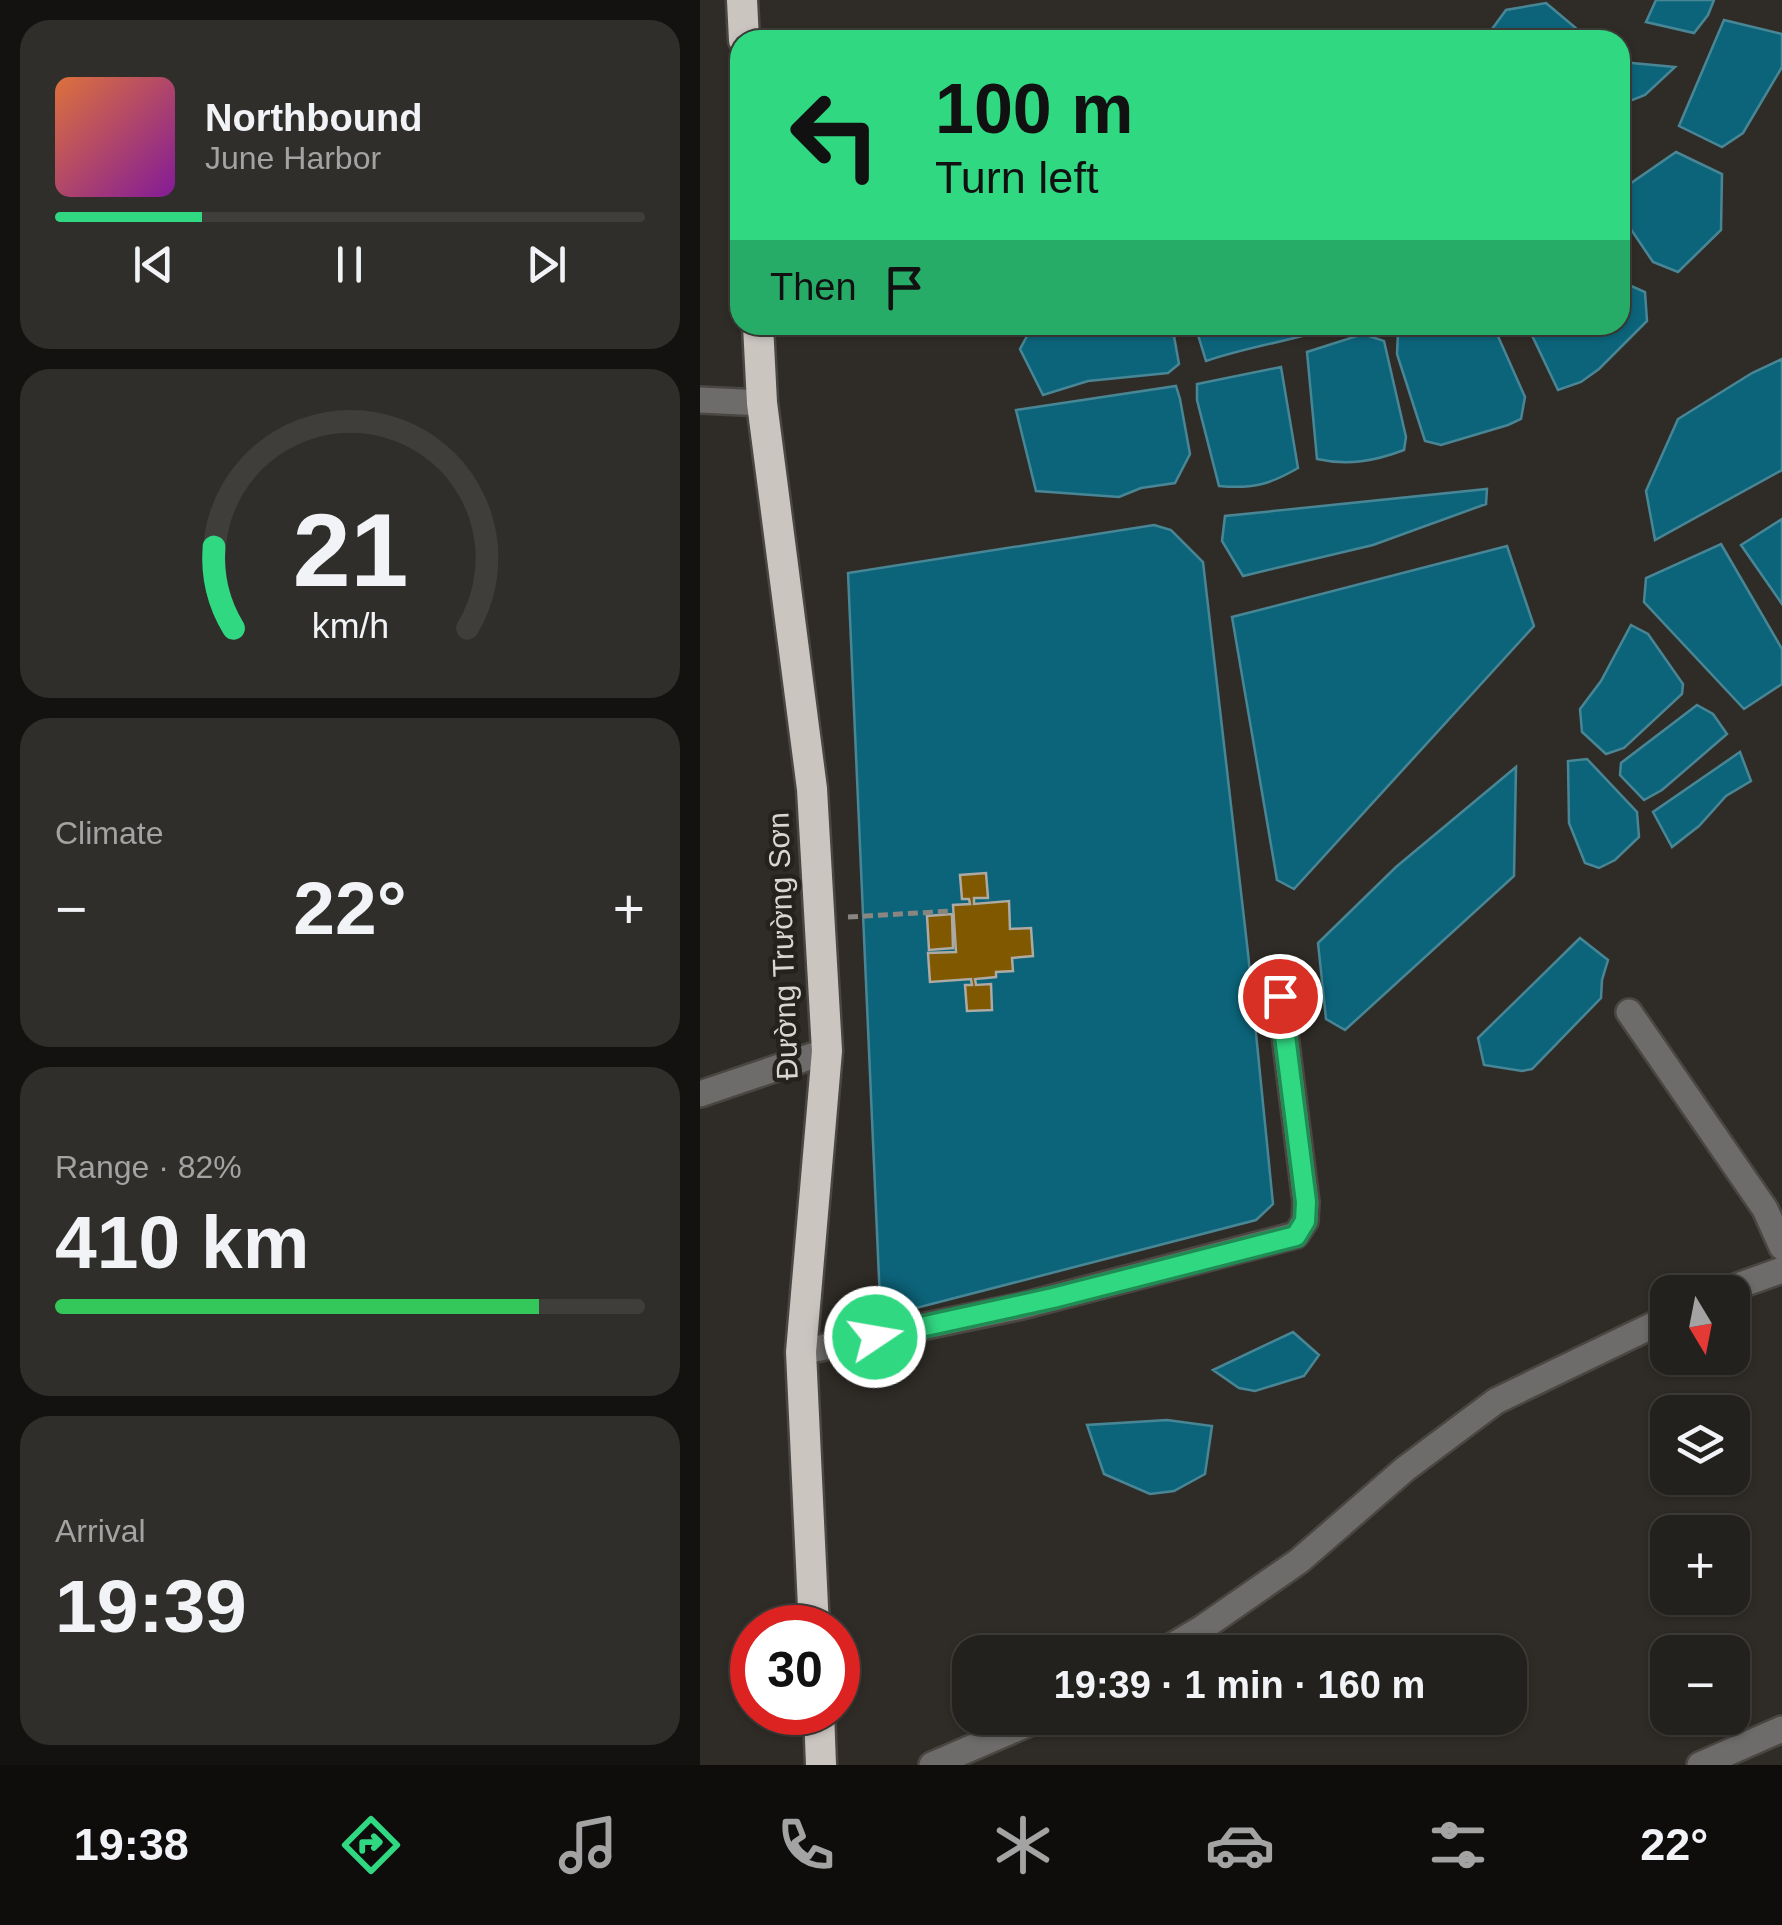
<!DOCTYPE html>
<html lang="en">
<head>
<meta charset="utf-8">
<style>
	:root { --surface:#23211d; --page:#2f2e2a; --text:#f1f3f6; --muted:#a3a3a4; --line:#403e3b; --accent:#31d882 }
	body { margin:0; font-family:Arial,sans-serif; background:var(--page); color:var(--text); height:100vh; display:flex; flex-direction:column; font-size:38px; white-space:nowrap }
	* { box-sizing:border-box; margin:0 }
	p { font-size:32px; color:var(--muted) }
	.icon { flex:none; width:55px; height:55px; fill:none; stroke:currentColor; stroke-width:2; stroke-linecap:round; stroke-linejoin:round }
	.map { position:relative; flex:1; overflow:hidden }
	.panel { display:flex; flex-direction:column; gap:20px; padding:20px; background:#131210; width:700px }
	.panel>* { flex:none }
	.top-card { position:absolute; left:30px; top:30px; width:900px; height:305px; border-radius:30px; box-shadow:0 2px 8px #0004,0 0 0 2px var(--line); background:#31d882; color:#111; overflow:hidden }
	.needle { width:65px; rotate:170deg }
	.controls { position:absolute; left:950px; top:1275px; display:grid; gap:20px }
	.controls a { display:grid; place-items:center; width:100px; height:100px; border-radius:20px; background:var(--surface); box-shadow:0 2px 8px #0004,0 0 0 2px var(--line); font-size:50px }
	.speed { position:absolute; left:30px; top:1605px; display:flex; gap:20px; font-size:50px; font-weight:700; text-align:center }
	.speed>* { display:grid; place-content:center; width:130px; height:130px; border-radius:50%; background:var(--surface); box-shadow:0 2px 8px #0004,0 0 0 2px var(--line); line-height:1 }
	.speed .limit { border:15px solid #d22; background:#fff; color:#111 }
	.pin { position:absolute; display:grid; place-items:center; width:85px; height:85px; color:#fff; margin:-42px; border:5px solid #fff; border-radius:50%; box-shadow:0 2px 10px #0007 }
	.me { position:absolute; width:110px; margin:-55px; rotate:78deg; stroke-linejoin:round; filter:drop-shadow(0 0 8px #0008) }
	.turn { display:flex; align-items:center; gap:35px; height:210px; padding:0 40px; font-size:45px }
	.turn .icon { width:130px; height:130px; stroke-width:2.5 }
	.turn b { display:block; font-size:70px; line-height:85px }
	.then { display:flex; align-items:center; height:95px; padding:0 40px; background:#0003; gap:20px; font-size:38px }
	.big { font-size:75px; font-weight:800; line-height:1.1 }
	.panel .widget { flex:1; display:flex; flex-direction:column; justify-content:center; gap:15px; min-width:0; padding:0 35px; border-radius:30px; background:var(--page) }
	.panel .dial { align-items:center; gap:0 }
	.dial svg { height:260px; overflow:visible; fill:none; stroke:var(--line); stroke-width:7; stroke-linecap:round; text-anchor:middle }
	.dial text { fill:var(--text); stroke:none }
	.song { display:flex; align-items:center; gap:30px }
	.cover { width:120px; height:120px; border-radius:15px; background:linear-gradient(135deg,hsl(20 70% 55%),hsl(290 70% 35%)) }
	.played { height:10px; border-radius:5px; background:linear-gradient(90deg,var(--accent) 25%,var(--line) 25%) }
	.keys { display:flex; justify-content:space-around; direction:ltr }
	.heat { display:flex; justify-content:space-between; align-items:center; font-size:55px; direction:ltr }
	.charge { height:15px; border-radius:8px; background:linear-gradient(90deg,#34c759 82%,var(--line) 0) }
	.trip { position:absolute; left:252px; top:1635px; width:575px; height:100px; border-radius:30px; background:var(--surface); box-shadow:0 2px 8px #0004,0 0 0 2px var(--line); font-weight:800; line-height:100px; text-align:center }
	.dock { display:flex; height:160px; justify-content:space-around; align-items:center; background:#0e0d0c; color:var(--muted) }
	.dock .icon { width:70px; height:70px }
	.dock .selected { color:var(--accent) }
	.dock b { font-size:45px; color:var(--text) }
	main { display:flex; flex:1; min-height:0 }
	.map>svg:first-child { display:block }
</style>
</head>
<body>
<main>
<section class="panel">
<div class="widget">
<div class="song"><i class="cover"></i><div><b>Northbound</b><p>June Harbor</p></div></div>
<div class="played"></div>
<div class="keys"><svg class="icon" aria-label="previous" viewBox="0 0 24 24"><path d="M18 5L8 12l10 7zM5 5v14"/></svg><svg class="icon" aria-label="pause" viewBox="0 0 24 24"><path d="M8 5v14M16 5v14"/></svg><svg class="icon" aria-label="next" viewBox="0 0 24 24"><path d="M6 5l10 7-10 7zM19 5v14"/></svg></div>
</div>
<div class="widget dial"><svg viewBox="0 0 100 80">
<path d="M14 69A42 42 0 1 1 86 69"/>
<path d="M14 69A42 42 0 0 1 8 44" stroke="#31d882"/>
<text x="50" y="56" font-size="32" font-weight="700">21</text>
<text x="50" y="72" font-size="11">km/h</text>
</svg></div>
<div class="widget"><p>Climate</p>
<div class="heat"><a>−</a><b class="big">22°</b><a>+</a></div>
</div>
<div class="widget"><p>Range · 82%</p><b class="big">410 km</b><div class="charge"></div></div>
<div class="widget"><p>Arrival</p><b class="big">19:39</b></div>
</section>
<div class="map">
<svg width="1082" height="1765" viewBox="0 0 1082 1765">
	<rect width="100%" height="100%" fill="#2f2c27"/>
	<path fill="#0c647a" stroke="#498695" stroke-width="2.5" d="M956 0H1014L1008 15 994 33 946 22Z
		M846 3 890 40H784L806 10Z
		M1024 20 1082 34V67L1043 133 1022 147 979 126Z
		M920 57 932 63 975 67 945 95 920 105Z
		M976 152 1022 174 1021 230 978 272 953 262 926 222 924 188Z
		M920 281 945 292 947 321 899 369 881 382 858 390 827 325H920Z
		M333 325H472L479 364 468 373 388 381 343 395 320 349Z
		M495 325H640C597 340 550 346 506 361Z
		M727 325H793L825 397 821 419 808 425 741 445 725 441 697 354 698 333Z
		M663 334 684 341 706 437 704 450C675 461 648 466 617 459L607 352Z
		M1082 359V470L955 540 946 491 978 419 1052 373Z
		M581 367 598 468C569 485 552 489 519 486L497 400V384Z
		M476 386 480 399 490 454 475 483 441 488 419 497 336 491 316 410Z
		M787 489 786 504 673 545 543 576 522 541 525 516Z
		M1082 519V604L1041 545Z
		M454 525 471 530 503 562 548 953 573 1204 556 1220 197 1313 180 1301 148 573Z
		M1021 544 1082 649V684L1044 709 944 602 946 578Z
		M807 546 834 626 594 889 577 880 532 617Z
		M931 625 948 634 983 684 982 694 924 748 906 754 882 732 880 709 901 681Z
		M997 705 1013 714 1027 734 962 790 944 800 920 775 921 763Z
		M1040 752 1051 781 1026 796 999 826 972 847 953 812Z
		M887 759 937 812 939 837 915 860 899 868 885 863 869 823 868 761Z
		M816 767 814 876 645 1030 626 1019 618 943 696 867Z
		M880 938 908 960 902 980 901 998 832 1069 822 1071 784 1065 778 1038Z
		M593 1332 619 1355 604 1376 555 1391 539 1388 513 1370Z
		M467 1420 512 1426 505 1474 474 1491 450 1494 404 1474 387 1425Z"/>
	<path fill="#7f5800" stroke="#ada9a3" stroke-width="2.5" d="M286 873 288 898H274V904L309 901 310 929 331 928 333 956 312 958 313 971 296 972V977L275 979 276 985 291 984 292 1010 267 1011 265 985H272L271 979 230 982 228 953 256 952 253 905 270 904 269 899H262L260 875Z
		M252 914 253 948 229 950 227 916Z"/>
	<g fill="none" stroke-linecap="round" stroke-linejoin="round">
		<g stroke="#4a4743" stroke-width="30">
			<path id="minor" d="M0 400 62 403
				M929 1012 1065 1209 1082 1247
				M0 1094 127 1051
				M1021 1292 1082 1270
				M101 1352 322 1306 596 1235 605 1221 606 1202 580 996
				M462 1652 501 1629 599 1561 705 1469 796 1401 968 1318
				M232 1765 341 1718
				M1000 1765 1082 1729"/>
		</g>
		<g stroke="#4a4743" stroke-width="35">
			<path id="highway" d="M42 0 44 40
				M58 325 62 403 112 789 127 1051 101 1352 114 1628
				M119 1712 121 1765"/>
		</g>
		<path stroke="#898682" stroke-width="5" stroke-dasharray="10 5" stroke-linecap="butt" d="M148 917 253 911"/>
		<use href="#minor" stroke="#6e6c6a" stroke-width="25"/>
		<use href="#highway" stroke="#cbc5c0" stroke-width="30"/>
	</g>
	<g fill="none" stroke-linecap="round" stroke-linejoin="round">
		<g stroke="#208c54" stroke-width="25">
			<path id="route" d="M175 1337 353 1298 596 1236 605 1221 606 1202 580 996"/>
		</g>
		<use href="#route" stroke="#31d882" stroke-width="18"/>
	</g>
	<g text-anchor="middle" stroke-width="9" stroke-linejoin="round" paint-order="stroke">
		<g font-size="30" fill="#d8d6d3" stroke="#25221d">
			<text transform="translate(83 946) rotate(-92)" y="10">Đường Trường Sơn</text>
		</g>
	</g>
</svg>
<div class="controls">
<a><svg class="needle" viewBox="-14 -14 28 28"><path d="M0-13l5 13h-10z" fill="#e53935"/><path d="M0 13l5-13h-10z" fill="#a3a3a4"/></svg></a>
<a><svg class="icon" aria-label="layers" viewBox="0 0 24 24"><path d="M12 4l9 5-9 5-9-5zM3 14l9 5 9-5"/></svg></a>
<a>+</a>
<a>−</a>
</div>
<div class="speed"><div class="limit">30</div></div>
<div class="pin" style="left:580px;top:996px;background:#d93025"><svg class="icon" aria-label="arrive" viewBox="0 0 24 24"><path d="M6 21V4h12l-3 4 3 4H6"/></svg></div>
<svg class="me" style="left:175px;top:1337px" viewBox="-20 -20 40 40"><circle r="17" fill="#31d882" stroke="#fff" stroke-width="3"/><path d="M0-11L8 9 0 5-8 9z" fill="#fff"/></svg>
<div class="trip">19:39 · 1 min · 160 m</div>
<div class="top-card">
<div class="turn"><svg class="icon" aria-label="left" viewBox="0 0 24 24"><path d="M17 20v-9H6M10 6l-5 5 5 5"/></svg><div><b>100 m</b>Turn left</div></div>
<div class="then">Then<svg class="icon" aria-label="arrive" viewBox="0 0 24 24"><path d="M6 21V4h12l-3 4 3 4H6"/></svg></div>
</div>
</div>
</main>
<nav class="dock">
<b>19:38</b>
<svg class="icon selected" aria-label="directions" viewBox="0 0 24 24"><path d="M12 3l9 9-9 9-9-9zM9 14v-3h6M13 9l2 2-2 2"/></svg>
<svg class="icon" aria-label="music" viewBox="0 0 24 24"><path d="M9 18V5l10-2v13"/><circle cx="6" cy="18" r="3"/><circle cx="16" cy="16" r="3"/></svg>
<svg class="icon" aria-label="phone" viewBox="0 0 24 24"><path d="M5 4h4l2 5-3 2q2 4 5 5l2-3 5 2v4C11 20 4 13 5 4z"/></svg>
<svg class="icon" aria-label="climate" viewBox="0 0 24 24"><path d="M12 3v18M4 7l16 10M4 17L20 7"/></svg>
<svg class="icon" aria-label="car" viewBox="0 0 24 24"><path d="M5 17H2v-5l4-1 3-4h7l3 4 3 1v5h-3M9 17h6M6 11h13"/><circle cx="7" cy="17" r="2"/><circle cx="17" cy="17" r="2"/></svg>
<svg class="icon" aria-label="filters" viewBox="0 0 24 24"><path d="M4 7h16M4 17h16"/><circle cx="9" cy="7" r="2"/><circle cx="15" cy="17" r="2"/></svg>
<b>22°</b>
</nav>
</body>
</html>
